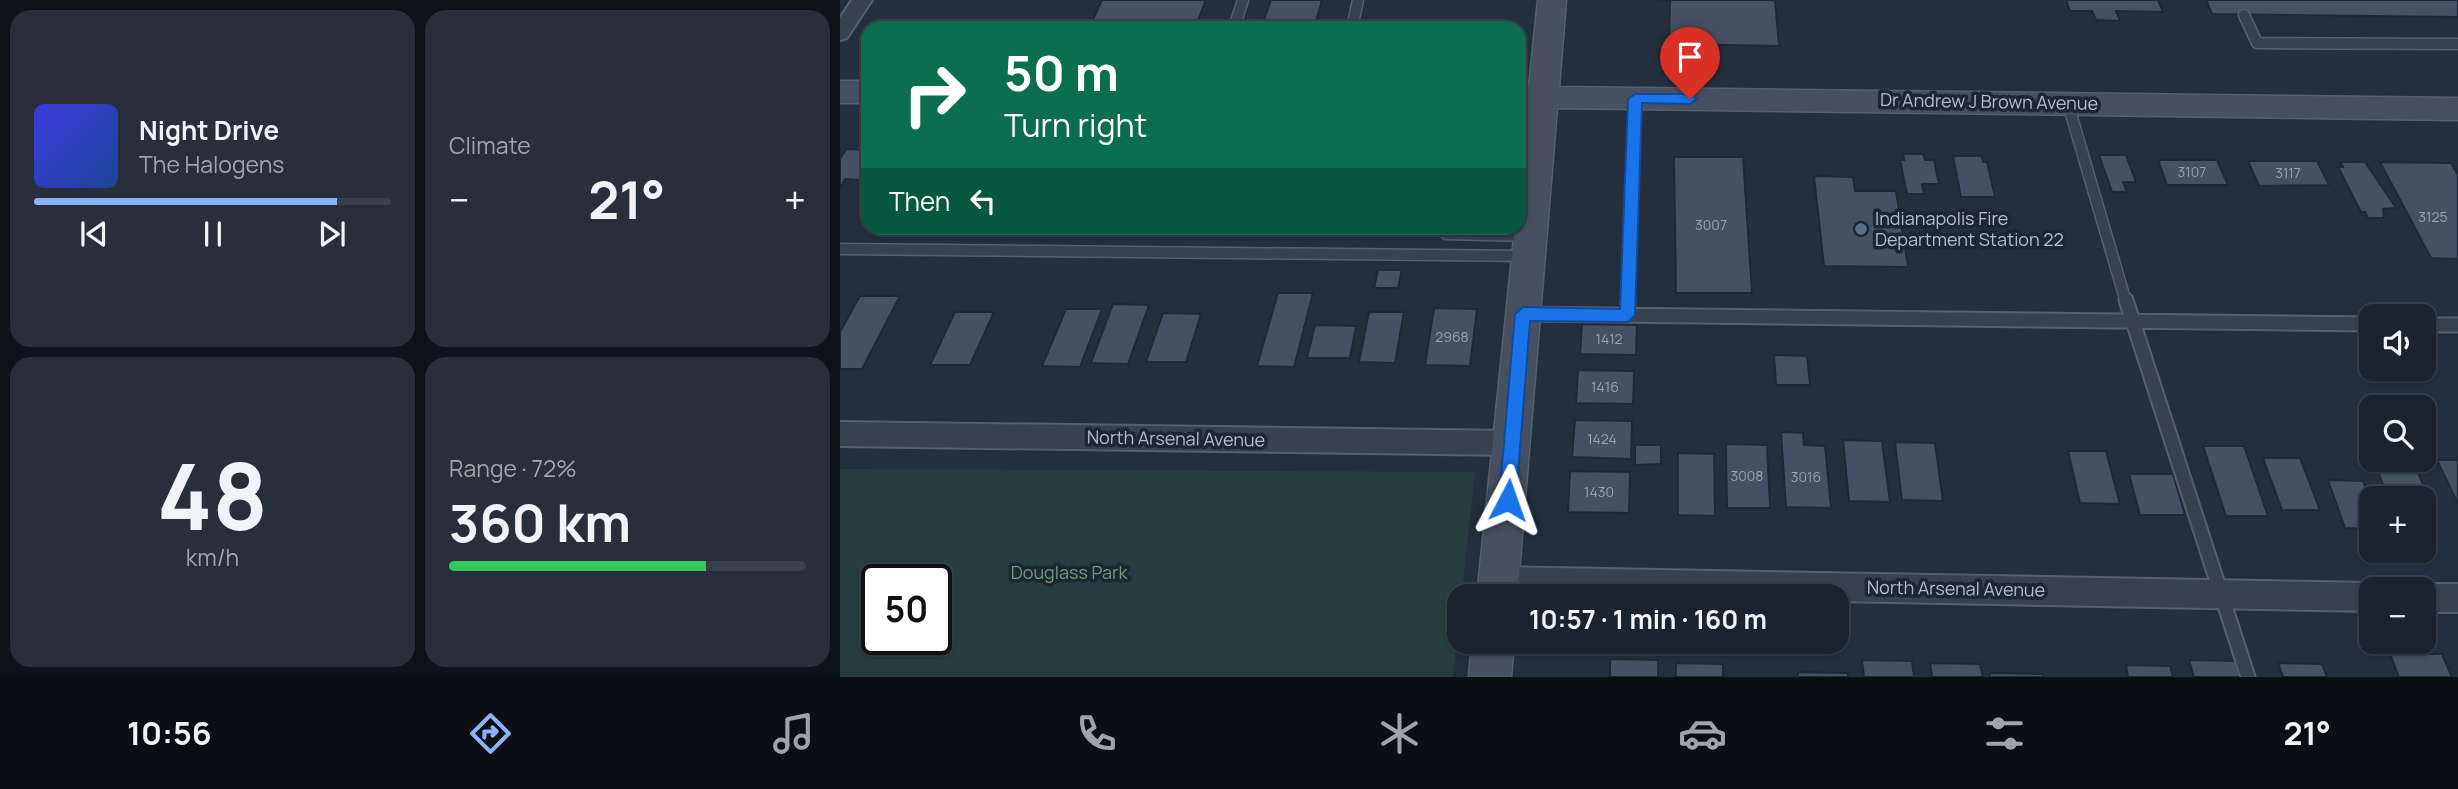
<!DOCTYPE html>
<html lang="en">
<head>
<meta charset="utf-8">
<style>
	:root { --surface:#1b232e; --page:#282f3a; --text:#f1f3f6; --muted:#a0a4aa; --line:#39404a; --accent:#8ab4f8 }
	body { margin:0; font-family:Manrope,sans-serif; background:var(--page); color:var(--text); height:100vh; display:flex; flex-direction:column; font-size:26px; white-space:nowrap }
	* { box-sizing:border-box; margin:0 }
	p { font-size:23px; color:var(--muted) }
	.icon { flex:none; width:38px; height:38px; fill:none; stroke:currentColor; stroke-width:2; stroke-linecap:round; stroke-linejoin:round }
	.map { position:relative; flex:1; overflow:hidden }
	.drawer { display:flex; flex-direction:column; gap:10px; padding:10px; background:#0f1319; width:840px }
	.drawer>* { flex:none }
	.banner { position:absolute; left:21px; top:21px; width:665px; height:214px; border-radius:21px; box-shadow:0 2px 5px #0004,0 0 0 2px var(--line); background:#0b6e4f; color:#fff; overflow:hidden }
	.tools { position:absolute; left:1519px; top:304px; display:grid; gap:14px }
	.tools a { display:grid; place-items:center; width:77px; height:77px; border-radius:14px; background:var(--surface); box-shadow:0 2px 5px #0004,0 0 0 2px var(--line); font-size:35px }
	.speed { position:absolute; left:21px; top:564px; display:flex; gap:14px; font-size:35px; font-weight:700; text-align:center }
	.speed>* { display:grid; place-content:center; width:91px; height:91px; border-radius:50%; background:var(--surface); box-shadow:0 2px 5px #0004,0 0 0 2px var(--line); line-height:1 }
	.speed .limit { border:4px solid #111; border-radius:10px; background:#fff; color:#111 }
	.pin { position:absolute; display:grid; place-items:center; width:60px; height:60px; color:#fff; margin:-72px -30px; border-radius:50% 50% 50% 0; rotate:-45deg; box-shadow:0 0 7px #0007 }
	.pin .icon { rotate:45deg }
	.me { position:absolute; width:77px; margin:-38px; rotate:4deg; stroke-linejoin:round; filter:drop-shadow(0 0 5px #0008) }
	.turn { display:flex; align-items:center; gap:24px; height:147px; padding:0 28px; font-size:32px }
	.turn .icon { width:91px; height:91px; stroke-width:2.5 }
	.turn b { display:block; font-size:49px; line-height:60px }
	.then { display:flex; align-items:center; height:66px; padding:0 28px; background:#0003; gap:14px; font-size:26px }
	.big { font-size:52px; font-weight:700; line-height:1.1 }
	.drawer .tile { flex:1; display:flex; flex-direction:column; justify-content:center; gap:10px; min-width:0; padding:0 24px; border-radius:21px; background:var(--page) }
	.drawer .dial { align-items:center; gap:0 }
	.dial b { font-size:91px; line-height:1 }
	.song { display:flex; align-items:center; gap:21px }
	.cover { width:84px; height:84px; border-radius:10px; background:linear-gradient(135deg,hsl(240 70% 55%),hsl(220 70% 35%)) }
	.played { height:7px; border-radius:4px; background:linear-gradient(90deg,var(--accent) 85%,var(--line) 85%) }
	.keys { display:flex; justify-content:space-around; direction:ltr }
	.heat { display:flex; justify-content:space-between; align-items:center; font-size:38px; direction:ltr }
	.charge { height:10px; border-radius:5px; background:linear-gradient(90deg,#34c759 72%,var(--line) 0) }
	.drawer .tiles { flex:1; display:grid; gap:10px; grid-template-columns:repeat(2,1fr) }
	.trip { position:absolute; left:607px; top:584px; width:402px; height:70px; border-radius:21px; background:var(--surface); box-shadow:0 2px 5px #0004,0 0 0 2px var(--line); font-weight:700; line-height:70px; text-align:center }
	.menu { display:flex; height:112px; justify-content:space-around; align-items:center; background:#0b0e12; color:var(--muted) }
	.menu .icon { width:49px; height:49px }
	.menu .active { color:var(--accent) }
	.menu b { font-size:32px; color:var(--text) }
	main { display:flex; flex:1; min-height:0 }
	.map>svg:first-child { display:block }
</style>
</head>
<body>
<main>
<section class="drawer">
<div class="tiles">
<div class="tile">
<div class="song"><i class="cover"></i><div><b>Night Drive</b><p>The Halogens</p></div></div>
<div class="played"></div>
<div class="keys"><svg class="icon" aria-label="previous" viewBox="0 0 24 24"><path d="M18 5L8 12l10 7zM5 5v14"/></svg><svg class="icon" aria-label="pause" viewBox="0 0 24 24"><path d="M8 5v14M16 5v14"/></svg><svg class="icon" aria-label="next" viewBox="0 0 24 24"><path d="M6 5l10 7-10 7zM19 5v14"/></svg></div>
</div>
<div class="tile"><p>Climate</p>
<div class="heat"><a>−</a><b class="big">21°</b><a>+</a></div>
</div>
<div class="tile dial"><b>48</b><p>km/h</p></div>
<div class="tile"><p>Range · 72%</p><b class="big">360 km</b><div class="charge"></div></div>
</div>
</section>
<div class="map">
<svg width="1618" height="677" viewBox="0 0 1618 677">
	<rect width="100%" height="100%" fill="#242f3e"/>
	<path fill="#263c3f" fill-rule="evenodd" d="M0 469 635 472 613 677H0ZM37 579H96V639H37Z"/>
	<path fill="#455162" stroke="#1f2835" stroke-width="2" d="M262 0H366L355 28H249Z
		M431 0H482L474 28H421Z
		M819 0H935L939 46 829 44 830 1Z
		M1226 0H1318L1323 12 1276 11 1280 21 1256 20 1252 11H1230Z
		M1366 0H1618V17L1372 14Z
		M6 149 28 150V168L21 180 5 179 0 188V159Z
		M1063 154H1083L1085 160H1094L1099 184H1082L1084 194H1067L1060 160H1064Z
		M1259 155H1286L1296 182H1283L1287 192H1272Z
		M1113 156H1142L1143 162H1147L1155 197H1121Z
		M834 157H903L912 293H836Z
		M1318 160H1377L1388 185H1327Z
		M1408 161H1477L1489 185 1419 186Z
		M1500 162H1525L1556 208 1543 209 1544 218H1528L1525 212H1521L1498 167H1503Z
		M1540 162 1611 163 1618 175V259L1591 258Z
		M974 176 1013 177 1015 191H1056L1068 267 984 266Z
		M515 228H571L570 233H514Z
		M538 270H562L558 288H534Z
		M438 293H473L454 367 417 366Z
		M20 296H60L22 369H0V332Z
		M273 304 309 305 288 364 251 363Z
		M594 308 637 309 630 366 585 365Z
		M226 309H262L240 367 202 366Z
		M115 312H154L130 365H90Z
		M529 312H564L555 363 519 362Z
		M323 313 361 314 346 362H306Z
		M742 324 797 325 796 355 740 354Z
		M475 325 516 326 510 358H467Z
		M934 355 967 356 970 385H936Z
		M738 370 794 371 793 404 736 403Z
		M735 420 792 421 791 459 732 457Z
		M941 432 963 433 964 445 985 446 991 508 946 507Z
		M1003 440 1042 441 1050 502 1009 501Z
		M1055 442 1095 443 1103 501 1062 500Z
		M886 444 927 445 930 508H887Z
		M795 445H821V464L795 465Z
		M1363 446H1404L1428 516H1386Z
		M1228 451H1266L1280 504 1240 503Z
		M838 453 874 454 875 516 838 515Z
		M1423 458H1460L1480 510H1442Z
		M1533 460H1573L1596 517H1584V499H1549Z
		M1597 460H1618V504Z
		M730 471 790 472 789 513 728 512Z
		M1289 474H1333L1345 515H1300Z
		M1488 480 1523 481 1531 503V529L1505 528Z
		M1550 654H1602L1612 677H1559Z
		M770 659 818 660V677H770Z
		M1022 660 1072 661 1074 677H1024Z
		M1349 660 1395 661 1400 677H1354Z
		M836 663 883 664V677H836Z
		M1090 663 1140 664 1143 677H1092Z
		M1438 663 1482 664 1487 677H1443Z
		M1286 665 1330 666 1333 677H1288Z
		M958 672 1008 673V677H958Z
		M1150 673 1203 674V677H1150Z"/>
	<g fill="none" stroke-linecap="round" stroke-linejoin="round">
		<g stroke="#565f6c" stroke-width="13">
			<path id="lane-far1" d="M1404 15 1417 43 1618 44
				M394 28 403 0
				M512 28 518 0
				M1228 104 1286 302
				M606 228V234L689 236
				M0 249 689 256
				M787 302 795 99"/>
		</g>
		<g stroke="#565f6c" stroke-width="17">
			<path id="lane" d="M1286 300 1408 677
				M683 314 1531 324
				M787 315 788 300
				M1584 325H1618"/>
		</g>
		<g stroke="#565f6c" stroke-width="4">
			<path id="street" d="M12 0H32L7 38 0 40V18Z
				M0 422 672 431 681 434 685 443 681 452 672 455 0 446Z
				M658 567 1531 583 1542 590H1531V611L998 601V597L658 595 648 591 644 581 648 571Z
				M1584 584H1618V612H1584V590H1573Z"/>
		</g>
		<g stroke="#565f6c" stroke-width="3">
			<path id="secondary" d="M698 0H726L719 87 1618 98V120L717 108 677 597H637L675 228H679V187L687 108H679V86H689Z
				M0 81H28V103H0Z
				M632 642H674L671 677H629Z"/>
		</g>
		<use href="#lane-far1" stroke="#38414e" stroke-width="10"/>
		<use href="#lane" stroke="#38414e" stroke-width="13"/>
		<use href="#street" fill="#38414e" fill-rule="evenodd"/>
		<use href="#secondary" fill="#465061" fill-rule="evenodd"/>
	</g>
	<path fill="#1a73e8" stroke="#114b97" stroke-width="2" d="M795 94H850L857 99 850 104 802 103 795 315 788 322 690 321 676 500 674 506 668 508 661 506 659 500 675 314 683 307 780 309 788 99Z"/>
	<circle fill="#5c6f8a" stroke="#1d2633" stroke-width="2.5" cx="1021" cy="229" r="7"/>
	<g text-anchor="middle" stroke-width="7" stroke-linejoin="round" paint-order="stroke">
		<g font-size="14" fill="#98a1af">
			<text x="1352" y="177">3107</text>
			<text x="1448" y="178">3117</text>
			<text x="1593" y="222">3125</text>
			<text x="871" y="230">3007</text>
			<text x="612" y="342">2968</text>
			<text x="769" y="344">1412</text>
			<text x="765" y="392">1416</text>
			<text x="762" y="444">1424</text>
			<text x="907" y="481">3008</text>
			<text x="966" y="482">3016</text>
			<text x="759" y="497">1430</text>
		</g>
		<g font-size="18" fill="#b4bcc9" stroke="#1d2633">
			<text transform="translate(1149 102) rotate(1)" y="6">Dr Andrew J Brown Avenue</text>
			<text transform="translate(336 439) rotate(1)" y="6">North Arsenal Avenue</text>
			<text transform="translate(1116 589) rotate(1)" y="6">North Arsenal Avenue</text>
		</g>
		<g font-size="18" fill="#b4bcc9" stroke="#1d2633" text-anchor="start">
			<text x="1035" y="225">Indianapolis Fire<tspan x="1035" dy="21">Department Station 22</tspan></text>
		</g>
		<g font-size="18" fill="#6b9a76" stroke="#1d2633">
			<text x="229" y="579">Douglass Park</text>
		</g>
	</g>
</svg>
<div class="tools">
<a><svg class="icon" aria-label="sound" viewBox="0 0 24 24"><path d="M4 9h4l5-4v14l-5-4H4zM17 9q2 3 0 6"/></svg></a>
<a><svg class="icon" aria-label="search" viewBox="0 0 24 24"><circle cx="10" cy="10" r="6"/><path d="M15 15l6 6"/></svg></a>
<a>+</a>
<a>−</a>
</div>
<div class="speed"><div class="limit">50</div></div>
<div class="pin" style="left:850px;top:99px;background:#d93025"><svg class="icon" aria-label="arrive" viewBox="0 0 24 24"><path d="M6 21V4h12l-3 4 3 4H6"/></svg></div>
<svg class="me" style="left:668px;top:500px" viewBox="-20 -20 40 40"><path d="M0-17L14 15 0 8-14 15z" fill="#1a73e8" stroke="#fff" stroke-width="4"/></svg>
<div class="trip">10:57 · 1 min · 160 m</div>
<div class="banner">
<div class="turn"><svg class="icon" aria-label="right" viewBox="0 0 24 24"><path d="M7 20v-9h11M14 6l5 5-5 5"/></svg><div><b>50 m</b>Turn right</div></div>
<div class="then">Then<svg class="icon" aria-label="left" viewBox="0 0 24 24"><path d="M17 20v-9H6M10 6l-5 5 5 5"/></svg></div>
</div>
</div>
</main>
<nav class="menu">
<b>10:56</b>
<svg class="icon active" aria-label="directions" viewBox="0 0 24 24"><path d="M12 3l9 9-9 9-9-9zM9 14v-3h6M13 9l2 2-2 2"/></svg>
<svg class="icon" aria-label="music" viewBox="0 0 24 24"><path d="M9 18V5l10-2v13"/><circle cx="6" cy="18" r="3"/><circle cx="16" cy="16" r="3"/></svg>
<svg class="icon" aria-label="phone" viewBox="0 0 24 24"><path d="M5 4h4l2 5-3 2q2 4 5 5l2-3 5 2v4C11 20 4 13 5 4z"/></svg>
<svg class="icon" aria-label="climate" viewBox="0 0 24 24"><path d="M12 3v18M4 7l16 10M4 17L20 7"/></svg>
<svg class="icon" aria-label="car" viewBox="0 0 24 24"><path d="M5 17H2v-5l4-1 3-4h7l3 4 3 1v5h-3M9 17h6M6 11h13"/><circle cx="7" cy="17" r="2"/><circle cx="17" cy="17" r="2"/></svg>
<svg class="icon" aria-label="filters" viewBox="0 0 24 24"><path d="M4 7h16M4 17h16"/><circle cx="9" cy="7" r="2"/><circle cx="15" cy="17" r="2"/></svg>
<b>21°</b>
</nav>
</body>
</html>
